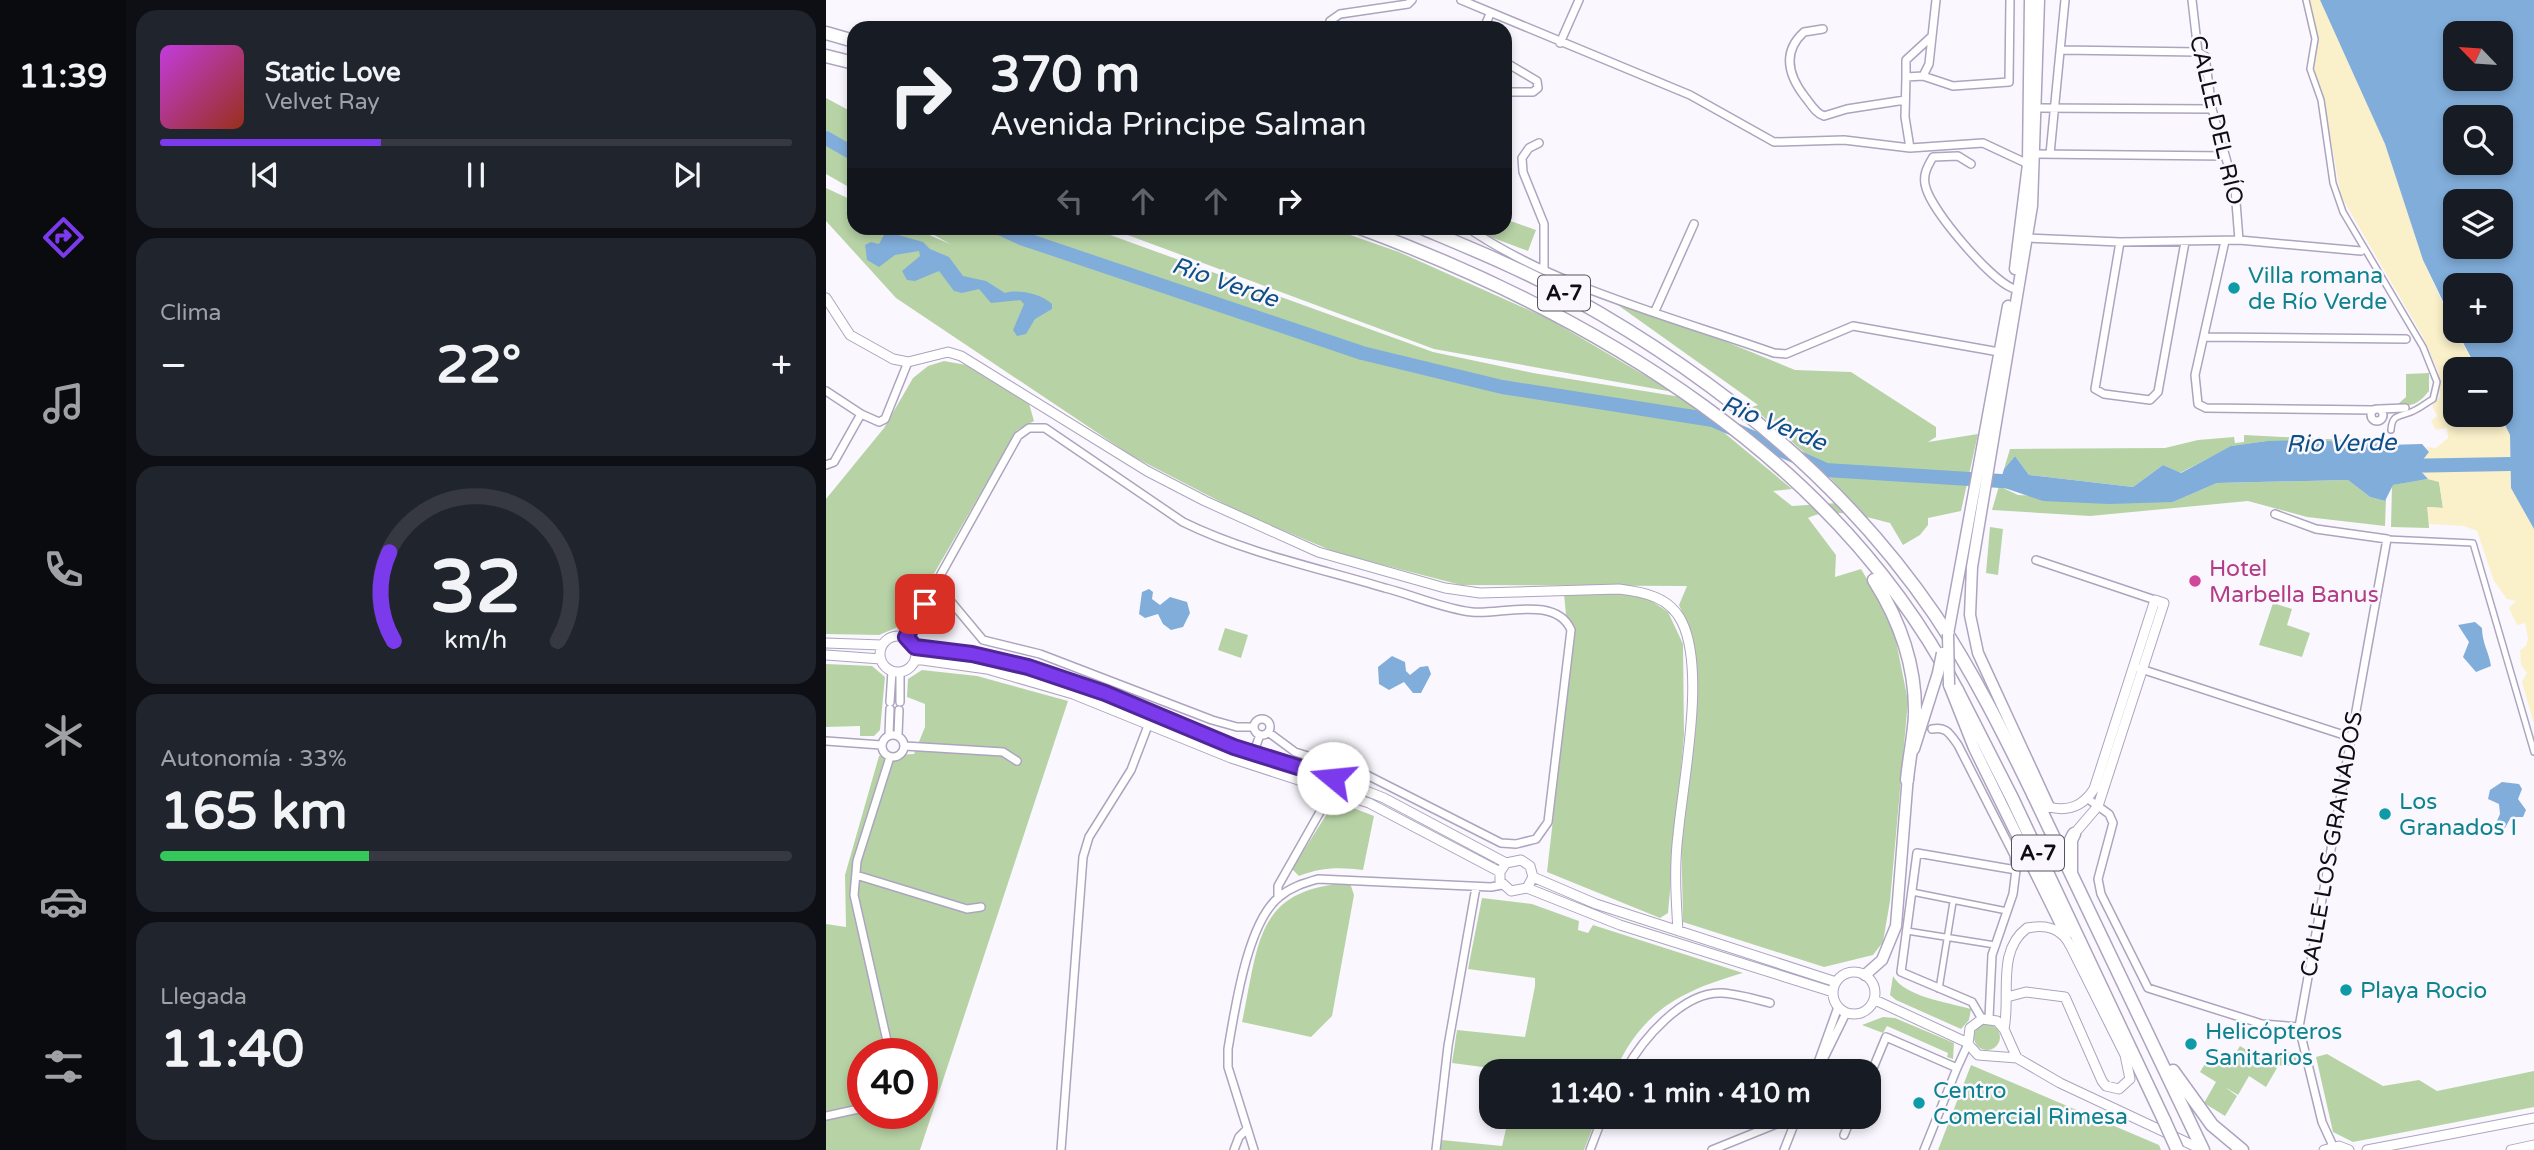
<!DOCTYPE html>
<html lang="es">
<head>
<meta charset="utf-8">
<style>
	:root { --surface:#171b24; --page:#20242c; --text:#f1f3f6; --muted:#9ea1a6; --line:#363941; --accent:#7c3aed }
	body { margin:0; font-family:"Varela Round",sans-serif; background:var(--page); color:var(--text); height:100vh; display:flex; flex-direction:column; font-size:26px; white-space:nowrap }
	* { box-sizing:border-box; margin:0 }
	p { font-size:23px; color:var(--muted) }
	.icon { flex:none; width:38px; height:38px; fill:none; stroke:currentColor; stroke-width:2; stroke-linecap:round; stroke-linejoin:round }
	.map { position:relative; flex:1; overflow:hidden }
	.panel { display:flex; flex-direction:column; gap:10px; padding:10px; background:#0d0f14; width:700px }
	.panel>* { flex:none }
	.top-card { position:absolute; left:21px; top:21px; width:665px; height:214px; border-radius:21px; box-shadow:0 4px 10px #0003; background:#171b24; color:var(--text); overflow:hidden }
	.needle { width:46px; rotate:295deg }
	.buttons { position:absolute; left:1617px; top:21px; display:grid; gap:14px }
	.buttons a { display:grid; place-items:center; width:70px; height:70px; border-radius:14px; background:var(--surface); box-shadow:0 4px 10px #0003; font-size:35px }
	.speed { position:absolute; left:21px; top:1038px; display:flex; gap:14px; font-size:35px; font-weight:700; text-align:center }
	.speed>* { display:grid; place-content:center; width:91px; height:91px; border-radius:50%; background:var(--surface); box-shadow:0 4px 10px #0003; line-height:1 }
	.speed .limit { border:10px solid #d22; background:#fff; color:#111 }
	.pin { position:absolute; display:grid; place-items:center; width:60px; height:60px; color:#fff; margin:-30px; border-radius:14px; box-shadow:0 4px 10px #0006 }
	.me { position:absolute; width:77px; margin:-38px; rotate:287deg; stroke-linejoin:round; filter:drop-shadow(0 0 5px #0008) }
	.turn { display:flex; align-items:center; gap:24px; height:147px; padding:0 28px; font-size:32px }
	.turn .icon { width:91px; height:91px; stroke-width:2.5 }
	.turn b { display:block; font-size:49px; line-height:60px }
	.lanes { display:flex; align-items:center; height:66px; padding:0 28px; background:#0003; justify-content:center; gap:35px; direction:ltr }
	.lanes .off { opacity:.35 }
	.big { font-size:52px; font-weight:700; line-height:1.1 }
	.panel .widget { flex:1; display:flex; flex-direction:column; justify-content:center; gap:10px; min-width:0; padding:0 24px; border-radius:21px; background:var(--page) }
	.panel .dial { align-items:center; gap:0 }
	.dial svg { height:182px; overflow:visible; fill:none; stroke:var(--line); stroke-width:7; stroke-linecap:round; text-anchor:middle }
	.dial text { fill:var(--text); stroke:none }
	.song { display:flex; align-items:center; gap:21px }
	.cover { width:84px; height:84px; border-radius:10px; background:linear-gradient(135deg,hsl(290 70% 55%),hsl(10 70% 35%)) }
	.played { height:7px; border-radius:4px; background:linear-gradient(90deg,var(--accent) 35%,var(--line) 35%) }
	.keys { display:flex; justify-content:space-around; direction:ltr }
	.heat { display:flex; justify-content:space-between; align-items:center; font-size:38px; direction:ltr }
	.charge { height:10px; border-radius:5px; background:linear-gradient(90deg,#34c759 33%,var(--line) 0) }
	.trip { position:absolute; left:653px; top:1059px; width:402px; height:70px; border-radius:21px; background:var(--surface); box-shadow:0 4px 10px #0003; font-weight:700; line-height:70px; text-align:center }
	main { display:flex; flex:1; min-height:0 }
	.tab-bar { display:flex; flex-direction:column; width:126px; justify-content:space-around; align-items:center; background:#090b0e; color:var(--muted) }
	.tab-bar .icon { width:49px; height:49px }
	.tab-bar .selected { color:var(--accent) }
	.tab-bar b { font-size:32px; color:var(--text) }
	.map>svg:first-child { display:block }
</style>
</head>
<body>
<main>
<nav class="tab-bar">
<b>11:39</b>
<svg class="icon selected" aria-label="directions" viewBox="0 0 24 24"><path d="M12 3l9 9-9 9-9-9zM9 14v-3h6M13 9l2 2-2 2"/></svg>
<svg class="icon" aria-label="music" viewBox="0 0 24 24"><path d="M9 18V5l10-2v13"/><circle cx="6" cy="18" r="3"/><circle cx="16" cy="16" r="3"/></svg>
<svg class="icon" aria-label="phone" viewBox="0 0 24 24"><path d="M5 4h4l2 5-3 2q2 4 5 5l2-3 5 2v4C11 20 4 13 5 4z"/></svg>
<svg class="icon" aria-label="climate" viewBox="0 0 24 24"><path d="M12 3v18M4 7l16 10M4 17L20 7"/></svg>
<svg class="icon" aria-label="car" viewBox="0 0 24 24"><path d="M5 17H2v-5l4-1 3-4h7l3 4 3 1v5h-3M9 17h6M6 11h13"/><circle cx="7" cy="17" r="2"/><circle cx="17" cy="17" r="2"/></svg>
<svg class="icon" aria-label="filters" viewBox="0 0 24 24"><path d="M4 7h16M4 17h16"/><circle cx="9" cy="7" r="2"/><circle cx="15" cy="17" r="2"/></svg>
</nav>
<section class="panel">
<div class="widget">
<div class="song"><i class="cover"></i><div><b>Static Love</b><p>Velvet Ray</p></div></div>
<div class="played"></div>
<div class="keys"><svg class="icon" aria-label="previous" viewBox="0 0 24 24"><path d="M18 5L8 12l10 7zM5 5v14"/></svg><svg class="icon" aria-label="pause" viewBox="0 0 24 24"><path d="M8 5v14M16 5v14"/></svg><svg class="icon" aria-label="next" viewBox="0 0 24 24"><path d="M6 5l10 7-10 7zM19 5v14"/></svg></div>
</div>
<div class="widget"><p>Clima</p>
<div class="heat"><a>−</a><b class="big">22°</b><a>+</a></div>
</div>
<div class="widget dial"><svg viewBox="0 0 100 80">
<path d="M14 69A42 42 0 1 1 86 69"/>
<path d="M14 69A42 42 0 0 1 12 30" stroke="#7c3aed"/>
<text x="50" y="56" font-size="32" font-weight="700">32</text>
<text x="50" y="72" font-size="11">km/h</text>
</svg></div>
<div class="widget"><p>Autonomía · 33%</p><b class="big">165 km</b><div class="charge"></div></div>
<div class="widget"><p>Llegada</p><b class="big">11:40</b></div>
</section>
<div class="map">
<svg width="1708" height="1150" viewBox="0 0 1708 1150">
	<rect width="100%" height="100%" fill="#faf8fe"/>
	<path fill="#b7d3a6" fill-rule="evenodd" d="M0 98 28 113V190L0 174Z
		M0 188 28 201V228H87L124 244 96 228H265L607 352 707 373 855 397 966 489 947 491 966 506 1027 502 989 462 926 407 932 405 789 303 859 325 969 370 1025 372 1110 427V437L1102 442 1152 434 1135 511 1102 518V525L1094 535 1077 545 1064 523C1042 517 1003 506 982 518L1010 555 1009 577 1035 569 1066 621 1082 701 1064 901 1057 942 1047 955 998 967 857 922 855 829 870 719 867 637 853 605 861 586 635 585 511 553 416 513 306 456 70 298 0 221Z
		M679 219 710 230 702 251 662 236 665 228H679Z
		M283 228H504L573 252 723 319 847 392 608 349Z
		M118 361 146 366 202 400 208 421 191 430 79 624 53 635 0 634V499L58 428 87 378 102 366Z
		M1603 373V391C1594 402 1587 408 1572 404L1580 397V374Z
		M1418 435 1561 442V445L1441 441 1406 446 1354 473 1337 465 1307 487 1203 475 1189 456 1178 469 1184 449 1339 448 1372 440 1408 437 1409 443 1418 442Z
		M1602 479 1613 481 1617 508 1602 507 1603 528 1565 527 1566 485Z
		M1522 480 1544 497 1559 501 1560 498 1559 526 1481 517 1422 501 1264 516 1166 510 1173 486 1192 495 1347 502 1391 483Z
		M1164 527 1177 529 1172 575 1160 573Z
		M799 593 824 600 842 612 857 644 858 735 842 913 834 918 721 872 749 627 740 615 738 594Z
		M1447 603 1466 609 1461 625 1484 633 1476 657 1433 645Z
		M399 628 422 635 415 658 392 650Z
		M0 664 46 666 59 677 54 730 48 736H34V726L0 727Z
		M96 670 151 676 242 701 94 1150H0V924L20 927 19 875 53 756 88 754 99 727V704L81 697 82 679ZM37 1054H96V1113H37Z
		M509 801 548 816 537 870C513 867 496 867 473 876L466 869Z
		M524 883 528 895 506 1016 485 1037 416 1022C433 945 428 888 524 883Z
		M656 898 706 904 753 921 752 930 762 933 767 925 917 973C855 991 817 1010 789 1071H687L626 1063 631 1030 699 1037 709 986V978L642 969Z
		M1067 976C1079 997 1121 1002 1145 1009L1143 1020 1135 1029 1070 1000 1064 995Z
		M1057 1017 1069 1018 1128 1043 1127 1059 1121 1057 1122 1053 1061 1026 1057 1033 1036 1025Z
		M1148 1037a13 13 0 1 1 26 0a13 13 0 1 1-26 0Z
		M1414 1046 1445 1065 1447 1052 1471 1053V1066L1447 1065 1451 1068 1440 1087 1423 1076 1412 1095 1399 1087 1411 1096 1399 1116 1378 1103 1390 1082 1374 1072 1385 1054 1403 1064Z
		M1501 1054 1557 1086 1593 1080 1611 1091 1708 1071V1107L1527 1142 1507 1132 1490 1057Z
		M1145 1065 1333 1145 1335 1150H1112Z
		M683 1116H771V1117L758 1150H614L616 1140 676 1146Z"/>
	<path fill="#faf0ca" d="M1483 0H1494L1559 144 1597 260 1629 331 1651 369H1629V415H1674L1684 435 1685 488 1708 529V724L1696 682 1701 673 1695 665 1694 650 1700 646 1702 638 1699 623 1691 625 1683 608 1690 601 1681 599 1668 581 1651 531 1638 526 1603 524 1601 507 1617 508 1613 482 1602 479 1591 466 1603 452 1600 447 1610 448 1622 438 1621 428 1610 430 1605 421 1611 416 1606 405 1614 397 1613 373 1596 335 1515 196 1499 107 1487 72 1491 35Z"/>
	<path fill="#81adda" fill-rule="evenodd" d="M1494 0H1708V529L1685 488 1684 435 1674 415 1675 369H1651L1631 331H1675V285H1629V326L1597 260 1559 144ZM1629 33H1675V79H1629ZM1629 117H1675V163H1629ZM1629 201H1675V247H1629Z
		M65 233 97 242 104 249 123 257 137 276 160 281 179 293C193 289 215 294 226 304V309L209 319 200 334 191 336 187 330 198 304 194 300 165 303 153 289 136 293 128 291 113 271 89 281 81 280 76 271 94 256 93 251 69 255 53 267 41 260 39 245 45 242 53 244 58 235Z
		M1486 440 1560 445 1596 444 1603 452 1591 467 1602 479 1567 485 1559 501 1544 497 1522 480 1391 483 1347 502 1283 504 1217 501 1173 486 1178 469 1189 456 1203 475 1307 487 1337 465 1355 473 1405 446 1441 441Z
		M323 589 327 592 326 599 334 605 344 597 361 602 364 613 357 627 345 630 337 624 332 614 319 618 313 614 316 592Z
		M1649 622 1656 628C1656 643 1663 652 1665 666L1650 672 1637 657 1643 642 1632 625Z
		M566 656 579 662 580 671 584 675 594 667 602 666 605 674 595 693H587L578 682 563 690 553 684 552 667Z
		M1676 782 1693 784 1696 789 1692 799 1700 810 1697 817H1685L1679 828 1670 823 1674 814 1673 804 1662 799 1664 790Z"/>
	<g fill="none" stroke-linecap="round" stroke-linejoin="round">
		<path stroke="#81adda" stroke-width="14" d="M0 138 28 154
			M173 228 195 238 536 353 676 387 887 420 1000 470 1191 482
			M1573 466 1684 464"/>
		<g stroke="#ada4bf" stroke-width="8">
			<path id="pedestrian" d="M1480 0 1489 39 1484 69 1495 100 1507 183 1517 212 1597 347 1611 382 1607 399C1600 403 1593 409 1585 412 1573 417 1566 414 1565 430
				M1561 539 1647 543 1708 752
				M1086 892 1181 911
				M1081 931 1169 945
				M1113 989 1127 902"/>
		</g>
		<g stroke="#ada4bf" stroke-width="10">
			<path id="minor" d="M635 0 864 95 948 142 1018 140 1084 148 1157 143 1202 164
				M1366 0 1372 52 1379 56 1386 109 1409 190 1413 240
				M503 28 504 21 514 14 582 4 586 0
				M658 28 664 14
				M997 29 978 32C956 52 962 75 979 97 985 104 989 113 998 116L1021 109 1079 100
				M1105 37 1080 60V77L1097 76 1103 64 1110 0
				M734 43 753 0
				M1236 50 1372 52
				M679 62 711 81 712 88 707 92H679
				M1097 76 1127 86 1183 82 1184 0
				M1080 77 1079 117 1084 148
				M1211 108 1386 109
				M713 143 703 148 696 158 697 172 718 224V270
				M1209 154 1399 156
				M1224 154 1239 0
				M1145 164 1132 156 1107 157C1101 167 1096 176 1100 188 1107 212 1163 278 1186 288
				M679 166V167
				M642 228C728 287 849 318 948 353L960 354 1027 326 1173 352
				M1202 238 1294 242 1413 240 1535 251
				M1399 241 1369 375 1372 404 1380 408 1547 410
				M1294 242 1269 389 1278 394 1324 400 1332 392 1359 242
				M829 311 868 224
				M1378 337 1580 339
				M0 391 35 414
				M1545 415a6 6 0 1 1 12 0a6 6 0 1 1-12 0Z
				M1554 409 1579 408
				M0 465 8 462 35 414 53 422 59 419 82 362
				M1449 514 1490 529 1561 539 1473 1027 1496 1122 1507 1146
				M1210 560 1329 600
				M111 585 157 640 214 654 386 720 411 727H428
				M80 637 192 436 203 428H219L357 522C420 553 492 568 559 588 587 595 618 609 646 612 675 615 730 595 745 630L722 822 710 839 690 844 675 843 537 773 469 752 442 732
				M1312 668 1524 737
				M64 702 66 671
				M74 702V672
				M428 727a8 8 0 1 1 16 0a8 8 0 1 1-16 0Z
				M1106 729C1120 726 1124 734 1132 745L1188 855 1190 870 1187 894 1166 955 1163 1018
				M56 746a11 11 0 1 1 22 0a11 11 0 1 1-22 0Z
				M63 735 64 709
				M72 735 73 710
				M0 741 55 745
				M79 746 177 752 191 761
				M427 754 434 735
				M64 757 31 861 28 895 64 1054
				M1262 799 1283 814 1287 823 1272 879 1275 894 1322 988 1436 1024 1473 1027
				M30 875 141 909 155 907
				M452 898V886L507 789
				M1156 1019 1146 1002 1075 972 1091 853 1190 870
				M995 1064 1020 1013
				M1131 1068 1142 1044
				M799 1071C816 1040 857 991 896 993 912 994 929 999 944 1003
				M989 1071 1012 1007
				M1043 1078 1060 1037 1131 1068 1098 1150
				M0 1116 37 1108
				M1018 1135 1026 1116
				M235 1150 257 857 263 837 305 770 323 723
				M408 1150 413 1137 420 1130
				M428 1150 402 1067V1049C409 1009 421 923 453 897 465 887 478 883 492 879L665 887 676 885
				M610 1150 622 1046 650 887
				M764 1150 777 1116
				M886 1150 953 1123 969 1121
				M958 1150 971 1117"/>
		</g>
		<g stroke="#ada4bf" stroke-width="11">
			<path id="tertiary" d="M0 298 24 335 67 359 82 362 122 352 135 356 321 471 379 501 492 552 619 588 654 593 793 589C818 592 844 597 856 622 880 671 857 781 852 835 848 867 850 899 852 931
				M54 654a18 18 0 1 1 36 0a18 18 0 1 1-36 0Z
				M0 643 56 645
				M89 647 146 654 202 667 279 693 390 740 492 772 558 798 680 863
				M0 655 55 659
				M89 659 161 669 247 694 405 758 543 803 674 872
				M1223 807C1243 812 1257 806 1268 789L1329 600 1338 603 1272 806 1248 834
				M707 877 770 904 1010 982
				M701 888 707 877 704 866 695 860 680 863 674 872V881L685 891 701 888 794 925 1007 992
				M1007 993a21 21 0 1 1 42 0a21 21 0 1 1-42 0Z
				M1049 1000 1142 1043
				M1178 1029C1185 996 1170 951 1201 928 1221 924 1236 928 1245 947L1299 1055 1304 1079 1293 1089 1280 1086 1276 1081 1239 997 1200 992 1181 997
				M1191 1058 1178 1029 1171 1021 1156 1019 1144 1028 1142 1044 1152 1055 1191 1058 1234 1083 1377 1150
				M1498 1150 1513 1146 1523 1150
				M1541 1150 1708 1118
				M1685 1150 1708 1145"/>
		</g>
		<g stroke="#ada4bf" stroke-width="13">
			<path id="primary" d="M1213 0 1206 206 1146 567 1144 615 1152 653 1223 807
				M1189 269 1202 164 1204 0
				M1122 634 1182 306
				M1123 685 1148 748 1240 935
				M1088 749 1112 673
				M1039 975 1056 960 1070 926 1082 775"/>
		</g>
		<g stroke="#ada4bf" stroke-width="15">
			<path id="trunk" d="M1131 690 1186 798 1338 1120
				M1206 773 1208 796 1377 1150
				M1245 871V840L1248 834
				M1347 1071 1386 1125 1416 1150"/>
		</g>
		<g stroke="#ada4bf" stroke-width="15">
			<path id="motorway" d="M0 33 28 41
				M0 56 28 63
				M534 228C771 316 1010 458 1131 690
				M596 228C646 249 698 270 745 297 887 376 1017 480 1109 615 1147 672 1178 734 1208 796
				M1048 580C1074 621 1090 666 1089 715 1088 736 1083 758 1081 780"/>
		</g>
		<use href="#pedestrian" stroke="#fff" stroke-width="5"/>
		<use href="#minor" stroke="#fff" stroke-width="7"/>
		<use href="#tertiary" stroke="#fff" stroke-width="9"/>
		<use href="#primary" stroke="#fff" stroke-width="10"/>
		<use href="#trunk" stroke="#fff" stroke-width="12"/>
		<use href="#motorway" stroke="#fff" stroke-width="12"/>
		<g stroke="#ada4bf" stroke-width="13" stroke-linecap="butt">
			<path id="primary-bridge" d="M1122 634 1123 685
				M1112 673 1116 653"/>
		</g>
		<g stroke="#ada4bf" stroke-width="15" stroke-linecap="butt">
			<path id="trunk-bridge" d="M1338 1120 1351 1149"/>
		</g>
		<use href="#primary-bridge" stroke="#fff" stroke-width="10"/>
		<use href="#trunk-bridge" stroke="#fff" stroke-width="12"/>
	</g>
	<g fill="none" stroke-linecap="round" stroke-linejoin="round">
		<g stroke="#51269a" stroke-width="18">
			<path id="route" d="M99 604 80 637 89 647 146 654 202 667 279 693 408 747 507 778"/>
		</g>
		<use href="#route" stroke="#7c3aed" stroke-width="12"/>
	</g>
	<g fill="#0f9aa8" stroke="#faf8fe" stroke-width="2.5">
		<circle cx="1408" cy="288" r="7"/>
		<circle cx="1559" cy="814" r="7"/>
		<circle cx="1520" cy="990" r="7"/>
		<circle cx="1365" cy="1044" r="7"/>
		<circle cx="1093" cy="1103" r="7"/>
	</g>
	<circle fill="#d1479c" stroke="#faf8fe" stroke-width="2.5" cx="1369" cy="581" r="7"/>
	<g text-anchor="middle" stroke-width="5" stroke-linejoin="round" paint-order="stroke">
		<g fill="#faf8fe" stroke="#56545c" stroke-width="2">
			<rect x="712" y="275.5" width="52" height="35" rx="5"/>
			<rect x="1186" y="835.5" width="52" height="35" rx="5"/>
		</g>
		<g font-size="21" font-weight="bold" fill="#100d16">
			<text x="738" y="300">A-7</text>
			<text x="1212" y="860">A-7</text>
		</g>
		<g font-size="23" fill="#100d16" stroke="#faf8fe">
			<text transform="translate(1391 120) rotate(77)" y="8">CALLE DEL RÍO</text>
			<text transform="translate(1505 844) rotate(-80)" y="8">CALLE LOS GRANADOS</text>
		</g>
		<g font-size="23" fill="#0d838f" stroke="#faf8fe" text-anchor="start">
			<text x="1422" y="283">Villa romana<tspan x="1422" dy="26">de Río Verde</tspan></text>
			<text x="1573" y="809">Los<tspan x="1573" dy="26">Granados I</tspan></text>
			<text x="1534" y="998">Playa Rocio</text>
			<text x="1379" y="1039">Helicópteros<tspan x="1379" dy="26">Sanitarios</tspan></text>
			<text x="1107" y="1098">Centro<tspan x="1107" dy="26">Comercial Rimesa</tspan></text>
		</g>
		<g font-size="23" fill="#b23c85" stroke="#faf8fe" text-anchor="start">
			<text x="1383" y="576">Hotel<tspan x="1383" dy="26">Marbella Banus</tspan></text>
		</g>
		<g font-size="24" font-style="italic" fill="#0d4f87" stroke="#faf8fe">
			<text transform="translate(399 282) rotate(19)" y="8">Rio Verde</text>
			<text transform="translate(948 423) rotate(22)" y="8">Rio Verde</text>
			<text transform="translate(1515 443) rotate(-1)" y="8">Rio Verde</text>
		</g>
	</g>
</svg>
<div class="buttons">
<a><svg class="needle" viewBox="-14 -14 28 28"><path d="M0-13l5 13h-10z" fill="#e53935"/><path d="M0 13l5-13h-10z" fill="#9ea1a6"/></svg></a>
<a><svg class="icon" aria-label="search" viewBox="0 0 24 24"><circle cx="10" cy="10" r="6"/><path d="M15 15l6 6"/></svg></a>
<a><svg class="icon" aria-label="layers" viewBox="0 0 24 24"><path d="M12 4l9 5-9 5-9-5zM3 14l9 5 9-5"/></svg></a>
<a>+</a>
<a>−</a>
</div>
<div class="speed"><div class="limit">40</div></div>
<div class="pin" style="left:99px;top:604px;background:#d93025"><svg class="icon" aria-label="arrive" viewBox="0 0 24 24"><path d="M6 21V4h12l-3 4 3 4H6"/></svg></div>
<svg class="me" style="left:507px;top:778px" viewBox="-20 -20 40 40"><circle r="19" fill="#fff"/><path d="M0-13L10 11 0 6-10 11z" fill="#7c3aed"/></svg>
<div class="trip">11:40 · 1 min · 410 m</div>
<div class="top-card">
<div class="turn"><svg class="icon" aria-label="right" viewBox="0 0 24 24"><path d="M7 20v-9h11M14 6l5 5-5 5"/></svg><div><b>370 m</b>Avenida Principe Salman</div></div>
<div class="lanes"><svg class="icon off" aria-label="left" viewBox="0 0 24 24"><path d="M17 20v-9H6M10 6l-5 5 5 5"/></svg><svg class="icon off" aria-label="ahead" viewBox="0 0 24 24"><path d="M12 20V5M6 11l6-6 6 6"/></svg><svg class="icon off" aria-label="ahead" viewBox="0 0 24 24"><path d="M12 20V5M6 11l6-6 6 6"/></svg><svg class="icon" aria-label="right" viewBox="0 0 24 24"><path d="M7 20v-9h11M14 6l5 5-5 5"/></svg></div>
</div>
</div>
</main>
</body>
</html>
